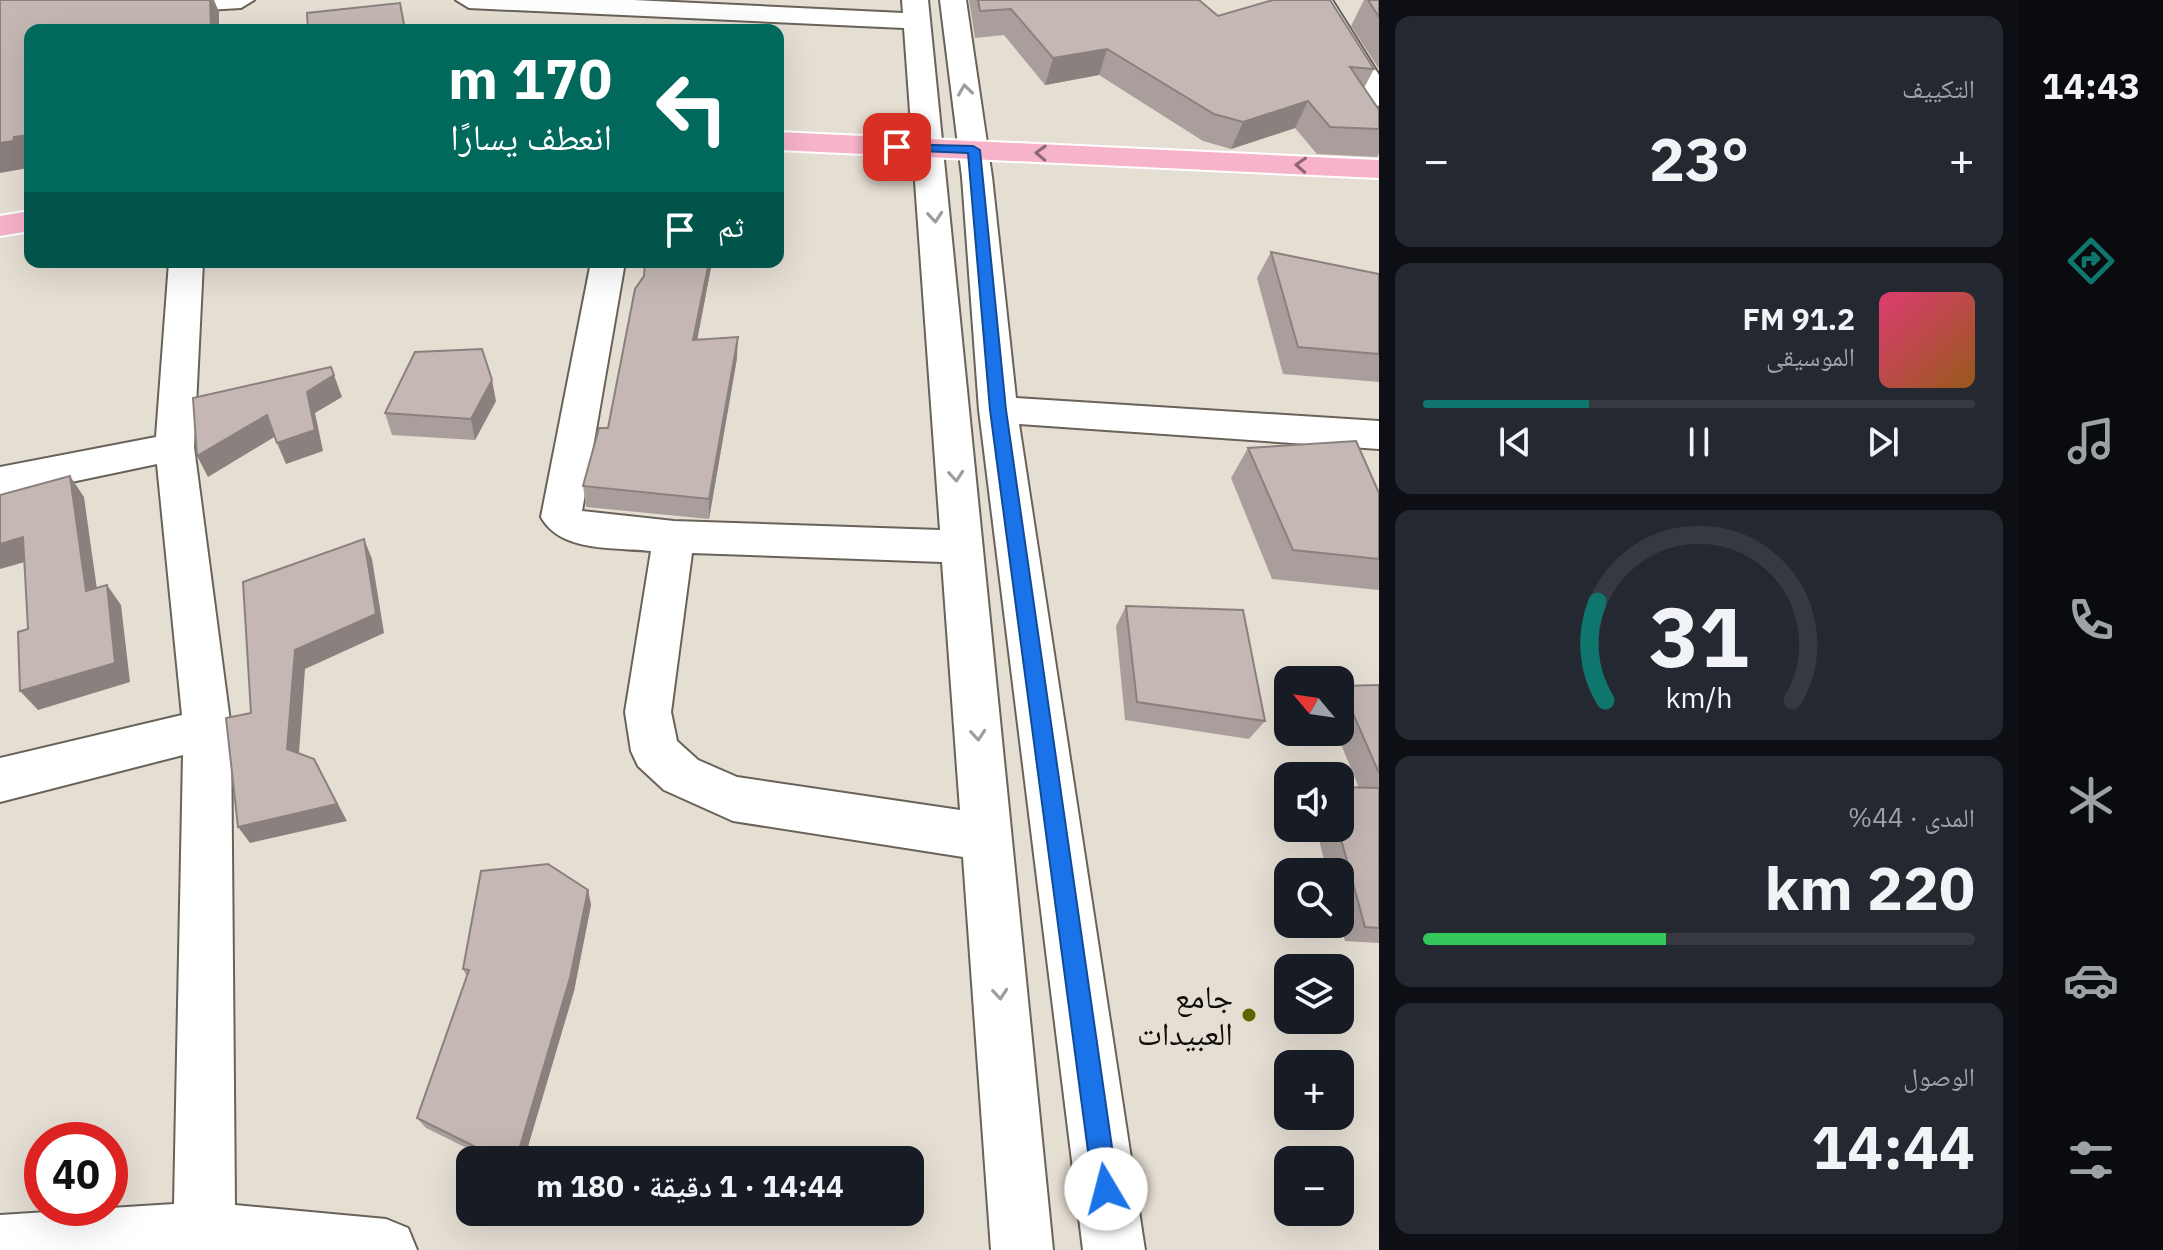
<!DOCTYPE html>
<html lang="ar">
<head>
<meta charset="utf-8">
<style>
	:root { --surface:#171b24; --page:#242831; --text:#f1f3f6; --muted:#9ea1a6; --line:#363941; --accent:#0f766e }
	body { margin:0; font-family:"IBM Plex Sans","Noto Naskh Arabic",sans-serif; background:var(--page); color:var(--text); direction:rtl; height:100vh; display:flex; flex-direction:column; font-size:30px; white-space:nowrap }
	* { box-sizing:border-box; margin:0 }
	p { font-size:26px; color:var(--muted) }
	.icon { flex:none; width:44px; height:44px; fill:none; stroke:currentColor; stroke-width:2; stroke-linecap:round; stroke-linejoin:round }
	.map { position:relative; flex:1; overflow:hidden; direction:ltr }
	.drawer { display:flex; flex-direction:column; gap:16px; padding:16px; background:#0d0f14; width:640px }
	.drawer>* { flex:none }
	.banner { position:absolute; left:24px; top:24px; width:760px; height:244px; border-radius:16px; box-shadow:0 8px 32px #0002; direction:rtl; background:#00695c; color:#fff; overflow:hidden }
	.needle { width:52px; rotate:299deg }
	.controls { position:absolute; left:1274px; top:666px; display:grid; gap:16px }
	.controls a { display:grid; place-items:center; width:80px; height:80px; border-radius:16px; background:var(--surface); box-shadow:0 8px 32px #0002; font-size:40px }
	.speed { position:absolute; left:24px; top:1122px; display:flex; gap:16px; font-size:40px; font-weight:700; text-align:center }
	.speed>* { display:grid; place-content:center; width:104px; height:104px; border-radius:50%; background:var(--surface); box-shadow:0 8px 32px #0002; line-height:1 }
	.speed .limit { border:12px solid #d22; background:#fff; color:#111 }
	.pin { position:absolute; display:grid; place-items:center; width:68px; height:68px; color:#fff; margin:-34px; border-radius:16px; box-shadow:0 4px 12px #0006 }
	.me { position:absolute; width:88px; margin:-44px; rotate:352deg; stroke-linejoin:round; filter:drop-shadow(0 0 6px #0008) }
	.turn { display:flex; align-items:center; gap:28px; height:168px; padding:0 40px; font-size:36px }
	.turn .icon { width:104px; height:104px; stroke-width:2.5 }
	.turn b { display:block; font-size:56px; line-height:68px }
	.then { display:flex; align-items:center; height:76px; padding:0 40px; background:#0003; gap:16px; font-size:30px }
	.big { font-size:60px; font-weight:700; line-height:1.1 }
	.drawer .card { flex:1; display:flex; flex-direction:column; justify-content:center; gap:12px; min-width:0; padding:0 28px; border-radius:16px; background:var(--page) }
	.drawer .dial { align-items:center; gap:0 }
	.dial svg { height:208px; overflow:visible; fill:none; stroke:var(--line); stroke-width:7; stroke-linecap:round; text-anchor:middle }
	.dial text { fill:var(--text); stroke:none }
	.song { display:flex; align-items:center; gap:24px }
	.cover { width:96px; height:96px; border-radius:12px; background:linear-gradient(135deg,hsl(340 70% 55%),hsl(30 70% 35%)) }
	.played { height:8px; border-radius:4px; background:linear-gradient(90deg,var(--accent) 30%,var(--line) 30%) }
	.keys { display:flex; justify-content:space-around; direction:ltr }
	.heat { display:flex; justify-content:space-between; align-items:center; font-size:44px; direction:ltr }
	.charge { height:12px; border-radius:6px; background:linear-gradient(90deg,#34c759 44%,var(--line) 0) }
	.trip { position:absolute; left:456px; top:1146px; width:468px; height:80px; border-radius:16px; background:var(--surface); box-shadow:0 8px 32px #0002; font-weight:700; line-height:80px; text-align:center; direction:rtl }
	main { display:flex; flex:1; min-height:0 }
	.dock { display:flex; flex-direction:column; width:144px; justify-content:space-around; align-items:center; background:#090b0e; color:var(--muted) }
	.dock .icon { width:56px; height:56px }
	.dock .selected { color:var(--accent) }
	.dock b { font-size:36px; color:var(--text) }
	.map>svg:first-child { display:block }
</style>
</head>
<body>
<main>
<nav class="dock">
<b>14:43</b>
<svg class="icon selected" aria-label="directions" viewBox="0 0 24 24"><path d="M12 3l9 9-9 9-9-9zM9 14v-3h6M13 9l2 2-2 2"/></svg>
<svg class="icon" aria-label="music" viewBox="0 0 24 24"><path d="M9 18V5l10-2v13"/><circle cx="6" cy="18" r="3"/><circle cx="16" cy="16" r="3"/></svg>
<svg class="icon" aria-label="phone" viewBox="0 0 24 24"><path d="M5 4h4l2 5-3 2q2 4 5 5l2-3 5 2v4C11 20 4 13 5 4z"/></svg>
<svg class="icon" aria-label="climate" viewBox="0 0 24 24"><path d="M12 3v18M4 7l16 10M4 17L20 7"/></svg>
<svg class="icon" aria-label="car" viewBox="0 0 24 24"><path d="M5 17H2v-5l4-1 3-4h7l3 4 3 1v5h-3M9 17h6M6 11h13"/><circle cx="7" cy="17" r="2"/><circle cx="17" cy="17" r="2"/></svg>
<svg class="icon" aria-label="filters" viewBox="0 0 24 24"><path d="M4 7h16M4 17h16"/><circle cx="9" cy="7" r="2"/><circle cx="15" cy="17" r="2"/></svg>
</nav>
<section class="drawer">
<div class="card"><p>التكييف</p>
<div class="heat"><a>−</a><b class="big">23°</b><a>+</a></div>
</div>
<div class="card">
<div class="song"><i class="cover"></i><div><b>91.2 FM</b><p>الموسيقى</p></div></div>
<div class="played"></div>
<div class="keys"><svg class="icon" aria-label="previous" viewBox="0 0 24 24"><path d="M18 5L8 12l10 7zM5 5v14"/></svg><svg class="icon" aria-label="pause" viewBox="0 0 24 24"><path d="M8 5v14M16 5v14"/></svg><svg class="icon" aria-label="next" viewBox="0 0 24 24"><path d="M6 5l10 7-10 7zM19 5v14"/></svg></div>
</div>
<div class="card dial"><svg viewBox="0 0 100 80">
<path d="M14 69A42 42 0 1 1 86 69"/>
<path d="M14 69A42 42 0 0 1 11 31" stroke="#0f766e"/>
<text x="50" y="56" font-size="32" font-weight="700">31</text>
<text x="50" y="72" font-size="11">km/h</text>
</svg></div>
<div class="card"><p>المدى · 44%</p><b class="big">220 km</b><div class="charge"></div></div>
<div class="card"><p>الوصول</p><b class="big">14:44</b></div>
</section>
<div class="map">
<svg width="1379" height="1250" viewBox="0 0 1379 1250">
	<rect width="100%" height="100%" fill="#e5ded3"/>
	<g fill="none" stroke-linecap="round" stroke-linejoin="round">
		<g stroke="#696259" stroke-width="4">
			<path id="minor" d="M145 0H254L241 8 154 13 145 10 141 5Z
				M456 0H633L903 13 902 0H928L1053 1250H991L963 857 733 821 664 790 638 766 631 751 625 712 651 551C615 547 561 553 541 517L591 262H625L582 511 674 521 940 530 904 28 469 8ZM692 553 942 562 960 810 737 777 698 760 677 741 671 712Z
				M940 0H966L992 177 1016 398 1379 421V449L1019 424 1145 1250H1083L979 410 962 177Z
				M1306 0H1332L1379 75V106L1369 104 1365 98Z
				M169 262H203L194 447 231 729 235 1205 386 1219 408 1228 417 1250H0V1215L174 1204 183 755 0 802V758L182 715 157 464 0 497V467L156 437Z"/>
		</g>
		<g stroke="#fff" stroke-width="4">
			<path id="major" d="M778 132 1379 160V178L778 150Z
				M30 211V231L0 236V216Z"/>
		</g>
		<use href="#minor" fill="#fff" fill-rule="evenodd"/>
		<use href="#major" fill="#f7b3c9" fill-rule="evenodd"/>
	</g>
	<path fill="#a99e9b" d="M969 0H1199L1218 16 1374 69 1364 88 1379 110V153L1377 157 1317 154 1295 128 1231 149 1203 141 1099 75 1045 85 1004 35 975 38Z
		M1364 0H1379V69L1351 26Z
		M1271 252 1379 274V382L1283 374 1257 278Z
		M712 262 697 340 737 358 709 519 586 507 583 486 608 428Z
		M496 401 475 440 392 435 385 413Z
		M1248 448 1379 493V590L1272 579 1231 478Z
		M1126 606 1265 721 1249 739 1125 720 1116 626Z
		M1379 685V943L1345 941 1340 923V872H1327L1316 828H1340L1359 788 1336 732H1340V687L1341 686Z
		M588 890 591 905 574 991 524 1160H491L426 1128 417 1118 467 977 463 969Z"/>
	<path fill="#8a817e" d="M210 0H214L219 12V30H211Z
		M1107 49 1099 75 1045 85 1053 58Z
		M1308 101 1295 128 1231 149 1243 122Z
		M30 135V164H28V168L0 173V143L14 137Z
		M709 262H712L693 362V340Z
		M738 337 737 358 709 519V499Z
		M334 375 342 397 315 413 323 451 286 464 277 443 307 392Z
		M492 380 496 401 475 440 471 419Z
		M267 415 276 436 208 477 197 456Z
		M70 476 84 497 100 611 86 591Z
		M23 537 39 558 0 569V544Z
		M364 539 372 559 384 633 305 669 298 767 287 749 295 650Z
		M107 585 121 605 130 682 38 710 20 691Z
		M314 759 347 821 250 843 238 827Z
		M588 890 591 905 574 991 524 1160H516Z"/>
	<path fill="#c5b8b4" stroke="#8a817e" stroke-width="2" d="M0 0H210L211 30H30V135L14 137 13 141 0 143Z
		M978 0H1199L1218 16 1273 0H1330L1374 69 1350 67 1379 110V129L1330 127 1308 101 1243 122 1214 114 1107 49 1053 58 1011 9 980 11Z
		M1368 0H1379V17Z
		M400 3 405 30H308L307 13Z
		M1271 252 1379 274V354L1298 347Z
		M645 262H709L693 340 738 337 709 499 583 486 599 428H608L635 289 644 276Z
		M482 349 492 380 471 419 385 413 415 352Z
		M331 367 334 375 307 392 315 430 277 443 267 415 197 456 193 398Z
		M1356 441 1379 493V559L1293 550 1248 448Z
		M70 476 86 591 107 585 115 663 20 691 18 632 28 629 23 537 0 544V495Z
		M364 539 376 614 295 650 287 749 314 759 337 804 238 827 226 718 251 713 243 582Z
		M1126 606 1243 610 1265 721 1137 702Z
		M1379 685V773L1341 686Z
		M1340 787 1379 788V928L1365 927 1338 828H1340Z
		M548 864 588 890 570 978 516 1160H502L417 1118 469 970 463 969 481 871Z"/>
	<defs><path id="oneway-chevron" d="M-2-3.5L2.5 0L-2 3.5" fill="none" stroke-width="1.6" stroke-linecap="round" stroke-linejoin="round" transform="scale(2)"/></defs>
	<g stroke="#9f9d9c">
		<use href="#oneway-chevron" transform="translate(965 90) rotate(-98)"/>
		<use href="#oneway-chevron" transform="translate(935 217) rotate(85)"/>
		<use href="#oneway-chevron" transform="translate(956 476) rotate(85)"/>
		<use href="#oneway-chevron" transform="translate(978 735) rotate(85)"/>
		<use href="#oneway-chevron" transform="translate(1000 994) rotate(85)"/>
	</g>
	<g stroke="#8e6772">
		<use href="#oneway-chevron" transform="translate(1041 153) rotate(-178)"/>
		<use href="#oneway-chevron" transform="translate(1301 165) rotate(-177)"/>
	</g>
	<path fill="#1a73e8" stroke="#114b97" stroke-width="2" d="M893 144 973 146 980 150 1006 410 1118 1189 1115 1198 1106 1202 1097 1198 1093 1189 990 410 968 153 897 150 891 147Z"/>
	<circle fill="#616501" stroke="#e5ded3" stroke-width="3" cx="1249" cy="1015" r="8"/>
	<g text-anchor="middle" stroke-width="6" stroke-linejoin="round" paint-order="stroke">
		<g font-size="32" fill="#0e0b08" stroke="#e5ded3" text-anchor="end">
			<text x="1233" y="1008">جامع<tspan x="1233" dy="37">العبيدات</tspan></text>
		</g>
	</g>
</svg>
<div class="controls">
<a><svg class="needle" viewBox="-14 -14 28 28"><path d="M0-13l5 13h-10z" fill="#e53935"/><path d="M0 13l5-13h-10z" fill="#9ea1a6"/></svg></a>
<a><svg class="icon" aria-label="sound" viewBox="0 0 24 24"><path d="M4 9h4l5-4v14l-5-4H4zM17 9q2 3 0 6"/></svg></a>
<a><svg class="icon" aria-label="search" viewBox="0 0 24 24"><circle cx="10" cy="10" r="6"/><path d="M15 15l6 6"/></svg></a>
<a><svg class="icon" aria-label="layers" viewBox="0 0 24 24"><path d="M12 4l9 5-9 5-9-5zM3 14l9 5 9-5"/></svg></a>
<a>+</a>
<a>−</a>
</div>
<div class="speed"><div class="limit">40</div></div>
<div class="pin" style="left:897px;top:147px;background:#d93025"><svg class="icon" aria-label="arrive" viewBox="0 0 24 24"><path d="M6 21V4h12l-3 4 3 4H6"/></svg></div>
<svg class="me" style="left:1106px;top:1189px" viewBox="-20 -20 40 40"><circle r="19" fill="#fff"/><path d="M0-13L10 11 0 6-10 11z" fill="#1a73e8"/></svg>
<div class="trip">14:44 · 1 دقيقة · 180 m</div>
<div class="banner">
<div class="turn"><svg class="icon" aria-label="left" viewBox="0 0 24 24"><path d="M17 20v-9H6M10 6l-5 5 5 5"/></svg><div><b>170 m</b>انعطف يسارًا</div></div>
<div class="then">ثم<svg class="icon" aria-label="arrive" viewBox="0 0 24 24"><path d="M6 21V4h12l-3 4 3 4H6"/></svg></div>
</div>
</div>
</main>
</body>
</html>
